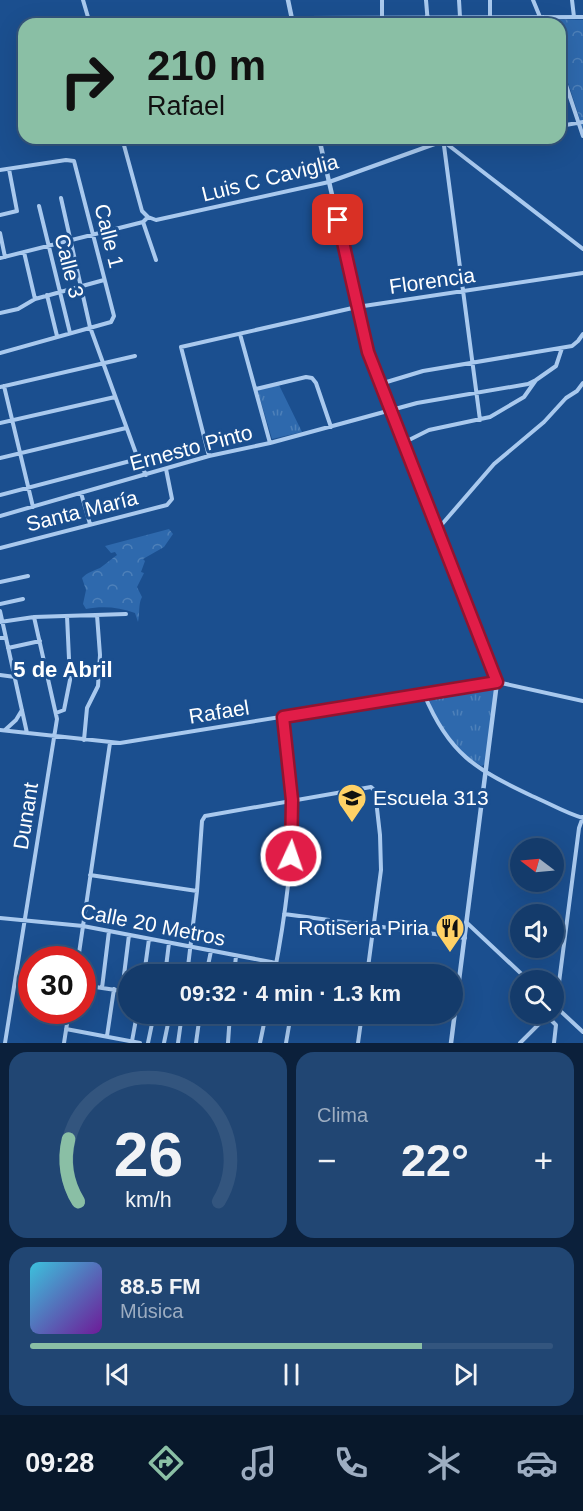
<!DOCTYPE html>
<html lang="es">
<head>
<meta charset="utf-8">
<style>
	:root { --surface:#143b6b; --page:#214673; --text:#f1f3f6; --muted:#9dadc1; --line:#33557e; --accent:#8abfa5 }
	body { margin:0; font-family:Helvetica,sans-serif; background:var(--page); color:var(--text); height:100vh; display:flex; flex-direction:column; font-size:22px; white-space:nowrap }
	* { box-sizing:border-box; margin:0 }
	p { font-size:20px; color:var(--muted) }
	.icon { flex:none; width:33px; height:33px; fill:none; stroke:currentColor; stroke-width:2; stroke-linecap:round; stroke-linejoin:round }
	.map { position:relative; height:1043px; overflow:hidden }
	.sheet { display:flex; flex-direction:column; gap:9px; padding:9px; background:#0b203b; flex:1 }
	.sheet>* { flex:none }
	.guide { position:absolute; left:18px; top:18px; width:548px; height:126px; border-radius:18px; box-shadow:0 6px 24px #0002,0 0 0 2px var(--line); background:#8abfa5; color:#111; overflow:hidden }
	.needle { width:39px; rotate:286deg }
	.tools { position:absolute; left:510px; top:838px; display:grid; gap:12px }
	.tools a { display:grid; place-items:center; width:54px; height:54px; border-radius:50%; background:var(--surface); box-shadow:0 6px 24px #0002,0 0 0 2px var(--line); font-size:30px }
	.speed { position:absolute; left:18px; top:946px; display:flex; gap:12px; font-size:30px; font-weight:700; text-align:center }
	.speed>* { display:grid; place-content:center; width:78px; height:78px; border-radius:50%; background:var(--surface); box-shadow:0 6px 24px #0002,0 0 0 2px var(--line); line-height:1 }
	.speed .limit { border:9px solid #d22; background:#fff; color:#111 }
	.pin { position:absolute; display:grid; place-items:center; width:51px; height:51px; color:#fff; margin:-26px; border-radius:12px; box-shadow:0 3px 9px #0006 }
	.me { position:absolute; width:66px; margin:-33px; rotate:3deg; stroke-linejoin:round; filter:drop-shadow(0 0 4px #0008) }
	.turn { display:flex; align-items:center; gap:21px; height:126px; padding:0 30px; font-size:27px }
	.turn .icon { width:78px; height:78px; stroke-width:2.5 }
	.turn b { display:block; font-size:42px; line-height:51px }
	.big { font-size:45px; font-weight:700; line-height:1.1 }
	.sheet .tile { flex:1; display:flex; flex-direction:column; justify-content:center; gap:9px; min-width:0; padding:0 21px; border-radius:18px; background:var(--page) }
	.sheet .dial { align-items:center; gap:0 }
	.dial svg { height:156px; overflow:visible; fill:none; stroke:var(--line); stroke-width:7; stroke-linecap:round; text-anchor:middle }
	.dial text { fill:var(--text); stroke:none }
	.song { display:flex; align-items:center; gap:18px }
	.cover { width:72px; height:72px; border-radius:9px; background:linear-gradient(135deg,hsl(190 70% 55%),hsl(280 70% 35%)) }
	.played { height:6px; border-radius:3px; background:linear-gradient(90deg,var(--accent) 75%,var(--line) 75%) }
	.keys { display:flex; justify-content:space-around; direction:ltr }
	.heat { display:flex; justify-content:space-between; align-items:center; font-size:33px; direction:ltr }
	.sheet .tiles { flex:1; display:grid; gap:9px; grid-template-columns:1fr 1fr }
	.tile:last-child { grid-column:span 2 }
	.trip { position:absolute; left:118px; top:964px; width:345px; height:60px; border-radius:30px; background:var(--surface); box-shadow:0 6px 24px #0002,0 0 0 2px var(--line); font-weight:700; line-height:60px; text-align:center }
	.tabs { display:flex; height:96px; justify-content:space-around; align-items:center; background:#08182b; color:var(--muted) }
	.tabs .icon { width:42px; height:42px }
	.tabs .active { color:var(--accent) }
	.tabs b { font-size:27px; color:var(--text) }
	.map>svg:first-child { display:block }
</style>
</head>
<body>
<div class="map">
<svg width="583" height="1043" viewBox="0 0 583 1043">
	<defs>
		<pattern id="grass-tufts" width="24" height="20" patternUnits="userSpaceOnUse" patternTransform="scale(1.5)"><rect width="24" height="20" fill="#2e69ad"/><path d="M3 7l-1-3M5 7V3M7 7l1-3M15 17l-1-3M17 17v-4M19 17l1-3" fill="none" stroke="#4d80b9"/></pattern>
		<pattern id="forest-crowns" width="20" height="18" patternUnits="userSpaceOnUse" patternTransform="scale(1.5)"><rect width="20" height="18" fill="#2e69ad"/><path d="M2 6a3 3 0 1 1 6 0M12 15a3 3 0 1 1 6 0" fill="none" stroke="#4d80b9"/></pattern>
	</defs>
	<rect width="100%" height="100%" fill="#1b4f8f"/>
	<path fill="url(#grass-tufts)" d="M279 385 302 432 272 439 258 392 260 389Z
		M489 686 495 690 485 764 482 766C457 754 435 724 429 698L431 695Z"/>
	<path fill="url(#forest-crowns)" d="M549 19 583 20V129L560 58V24H549Z
		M169 529 173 534 164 547 143 559 145 561 141 572 144 573 137 587 142 597C138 604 140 614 138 622L135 613C119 607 102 606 86 609L83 604 86 590 82 578C88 572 93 571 100 568 106 564 111 559 117 555L115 552 111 553 105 546Z"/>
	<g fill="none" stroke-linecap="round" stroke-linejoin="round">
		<path stroke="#a9c9ee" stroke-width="4" d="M83 0 90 24
			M382 0V18
			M426 0 428 24
			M459 0 460 17
			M490 0V17
			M533 0 540 17
			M572 0 574 17
			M543 17 546 24
			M292 20 307 18 583 17
			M560 67 583 136
			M560 126 583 122
			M122 138 142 211 148 217 156 220 329 182 443 141 467 138
			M443 138 480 420
			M443 141 583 249
			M0 170 66 160 74 161 114 316 111 322 0 353
			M61 198 90 327 138 459 146 475
			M39 206 70 333
			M0 215 17 211 9 169
			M143 222 156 260
			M0 233 5 257
			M24 252 35 299
			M0 258 143 222 148 217
			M47 295 57 336
			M0 313 18 309 35 299 104 280
			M240 334 270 443
			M380 384 423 371 572 346 578 341 583 334
			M4 386 33 507
			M0 387 135 356
			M256 389 306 377 312 378 316 383 331 427
			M0 423 115 397
			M403 443 429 430 490 417 524 397 536 380 556 366 562 348
			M209 456 181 347 357 307 583 273
			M0 458 126 428
			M81 493 90 524
			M0 495 138 459
			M0 516 209 456 270 443 417 403 528 384 536 380
			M437 530 494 464 544 422 566 398 577 391 583 383
			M0 548 167 505 172 499 166 469
			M0 582 28 576
			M0 604 23 599
			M0 611 27 733
			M0 622 34 617 126 614
			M0 638H6
			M8 648 40 641
			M0 675 15 677
			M424 694C449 754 475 769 532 796 549 803 565 813 583 818
			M56 713 64 710 70 680 67 616
			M0 730 120 743 497 682 583 701
			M5 730 16 720 22 710
			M84 740 87 708 98 686 100 655 97 615
			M90 875 197 891
			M284 914 465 938
			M0 918 83 926 271 962 296 968 299 975
			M466 922 529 981
			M78 960 110 743
			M144 975 149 939
			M165 975 169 943
			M187 975 197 891 202 821 205 816 371 787 375 791 380 835 381 870 367 975
			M206 975 211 951
			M234 975 236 956
			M274 975C285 918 294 858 292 800 291 772 287 745 283 717
			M82 985 129 992
			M102 988 109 931
			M122 991 129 935
			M555 1006 583 1032
			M554 1008 557 998 579 828 583 817
			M547 1016 556 1025 554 1043
			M66 1029 140 1043
			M107 1036 114 989
			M132 1041 137 1014
			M5 1043 57 719 34 617
			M64 1043 69 1011
			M148 1043 154 1014
			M164 1043 170 1014
			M178 1043 182 1014
			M196 1043 200 1014
			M228 1043 230 1014
			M260 1043 266 1014
			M286 1043 291 1014
			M358 1043 362 1014
			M520 1043 549 1014"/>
		<path stroke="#a9c9ee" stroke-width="4.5" d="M288 0 293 24
			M319 138 368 352 497 682 451 1043"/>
	</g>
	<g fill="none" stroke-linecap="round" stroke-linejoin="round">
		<g stroke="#92132f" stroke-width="15">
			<path id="route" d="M291 856 292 800 283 717 497 682 368 352 338 220"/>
		</g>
		<use href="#route" stroke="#e11d48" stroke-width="10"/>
	</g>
	<defs>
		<g id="school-pin" transform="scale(1.5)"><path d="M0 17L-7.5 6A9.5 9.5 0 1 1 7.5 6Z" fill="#ffd166" stroke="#1b4f8f"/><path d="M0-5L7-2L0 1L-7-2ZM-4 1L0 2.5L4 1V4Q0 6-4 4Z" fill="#111"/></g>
		<g id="restaurant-pin" transform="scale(1.5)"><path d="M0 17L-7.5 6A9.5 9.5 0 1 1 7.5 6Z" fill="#ffd166" stroke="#1b4f8f"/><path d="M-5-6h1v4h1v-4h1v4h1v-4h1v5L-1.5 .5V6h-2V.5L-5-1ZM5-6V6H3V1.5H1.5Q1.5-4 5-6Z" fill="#111"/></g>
	</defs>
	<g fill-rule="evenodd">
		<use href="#school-pin" x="352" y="798"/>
		<use href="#restaurant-pin" x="450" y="928"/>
	</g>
	<g text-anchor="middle" stroke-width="6" stroke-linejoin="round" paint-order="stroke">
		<g font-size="21" fill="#fff" stroke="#1b4f8f">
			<text transform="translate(270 178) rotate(-14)" y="7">Luis C Caviglia</text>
			<text transform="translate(109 236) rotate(76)" y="7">Calle 1</text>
			<text transform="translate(69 266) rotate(76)" y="7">Calle 3</text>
			<text transform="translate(432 281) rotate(-8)" y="7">Florencia</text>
			<text transform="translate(191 448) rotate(-15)" y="7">Ernesto Pinto</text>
			<text transform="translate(82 511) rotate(-14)" y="7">Santa María</text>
			<text transform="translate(219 712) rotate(-9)" y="7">Rafael</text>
			<text transform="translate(26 816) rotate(-81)" y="7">Dunant</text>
			<text transform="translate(153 925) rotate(11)" y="7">Calle 20 Metros</text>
		</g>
		<g font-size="21" fill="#fff" stroke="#1b4f8f" text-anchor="start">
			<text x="373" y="805">Escuela 313</text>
			<text x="429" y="935" text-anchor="end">Rotiseria Piria</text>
		</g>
		<g font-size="22" font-weight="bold" fill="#fff" stroke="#1b4f8f">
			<text x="63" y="677">5 de Abril</text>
		</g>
	</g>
</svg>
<div class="tools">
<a><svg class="needle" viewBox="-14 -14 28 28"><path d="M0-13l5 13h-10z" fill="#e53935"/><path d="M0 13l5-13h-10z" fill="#9dadc1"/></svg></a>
<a><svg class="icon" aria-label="sound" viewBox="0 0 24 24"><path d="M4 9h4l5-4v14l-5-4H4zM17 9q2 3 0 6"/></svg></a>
<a><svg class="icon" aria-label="search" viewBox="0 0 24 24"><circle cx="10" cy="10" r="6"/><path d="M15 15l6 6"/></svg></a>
</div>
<div class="speed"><div class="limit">30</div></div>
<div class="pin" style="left:338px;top:220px;background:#d93025"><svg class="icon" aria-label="arrive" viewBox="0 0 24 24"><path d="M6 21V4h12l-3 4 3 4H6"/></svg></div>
<svg class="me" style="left:291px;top:856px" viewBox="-20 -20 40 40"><circle r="17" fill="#e11d48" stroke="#fff" stroke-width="3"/><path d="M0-11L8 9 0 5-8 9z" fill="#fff"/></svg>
<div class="trip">09:32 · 4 min · 1.3 km</div>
<div class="guide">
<div class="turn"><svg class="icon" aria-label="right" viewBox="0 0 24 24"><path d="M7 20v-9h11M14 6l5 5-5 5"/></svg><div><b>210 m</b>Rafael</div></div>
</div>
</div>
<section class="sheet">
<div class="tiles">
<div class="tile dial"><svg viewBox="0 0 100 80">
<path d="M14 69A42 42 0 1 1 86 69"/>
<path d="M14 69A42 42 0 0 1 9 37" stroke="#8abfa5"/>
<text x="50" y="56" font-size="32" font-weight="700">26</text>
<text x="50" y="72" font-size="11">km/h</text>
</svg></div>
<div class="tile"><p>Clima</p>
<div class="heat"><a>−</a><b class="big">22°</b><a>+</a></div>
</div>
<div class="tile">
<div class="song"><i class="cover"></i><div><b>88.5 FM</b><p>Música</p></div></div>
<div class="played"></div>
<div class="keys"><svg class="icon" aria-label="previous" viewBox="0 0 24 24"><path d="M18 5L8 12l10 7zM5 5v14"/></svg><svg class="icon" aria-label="pause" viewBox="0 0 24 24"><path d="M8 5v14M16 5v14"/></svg><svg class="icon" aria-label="next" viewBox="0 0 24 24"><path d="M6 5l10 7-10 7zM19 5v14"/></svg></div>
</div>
</div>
</section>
<nav class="tabs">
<b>09:28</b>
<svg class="icon active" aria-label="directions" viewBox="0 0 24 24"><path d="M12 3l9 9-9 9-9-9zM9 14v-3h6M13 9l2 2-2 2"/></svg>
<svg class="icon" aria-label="music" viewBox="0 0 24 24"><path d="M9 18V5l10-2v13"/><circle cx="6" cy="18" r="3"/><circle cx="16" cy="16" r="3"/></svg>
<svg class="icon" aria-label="phone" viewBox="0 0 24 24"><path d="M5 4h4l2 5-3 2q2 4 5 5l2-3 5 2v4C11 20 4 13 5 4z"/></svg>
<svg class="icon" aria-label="climate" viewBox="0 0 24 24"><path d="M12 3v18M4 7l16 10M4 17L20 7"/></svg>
<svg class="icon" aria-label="car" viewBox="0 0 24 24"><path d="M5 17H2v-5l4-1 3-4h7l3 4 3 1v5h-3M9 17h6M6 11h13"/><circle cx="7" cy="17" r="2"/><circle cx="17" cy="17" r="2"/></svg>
</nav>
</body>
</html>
